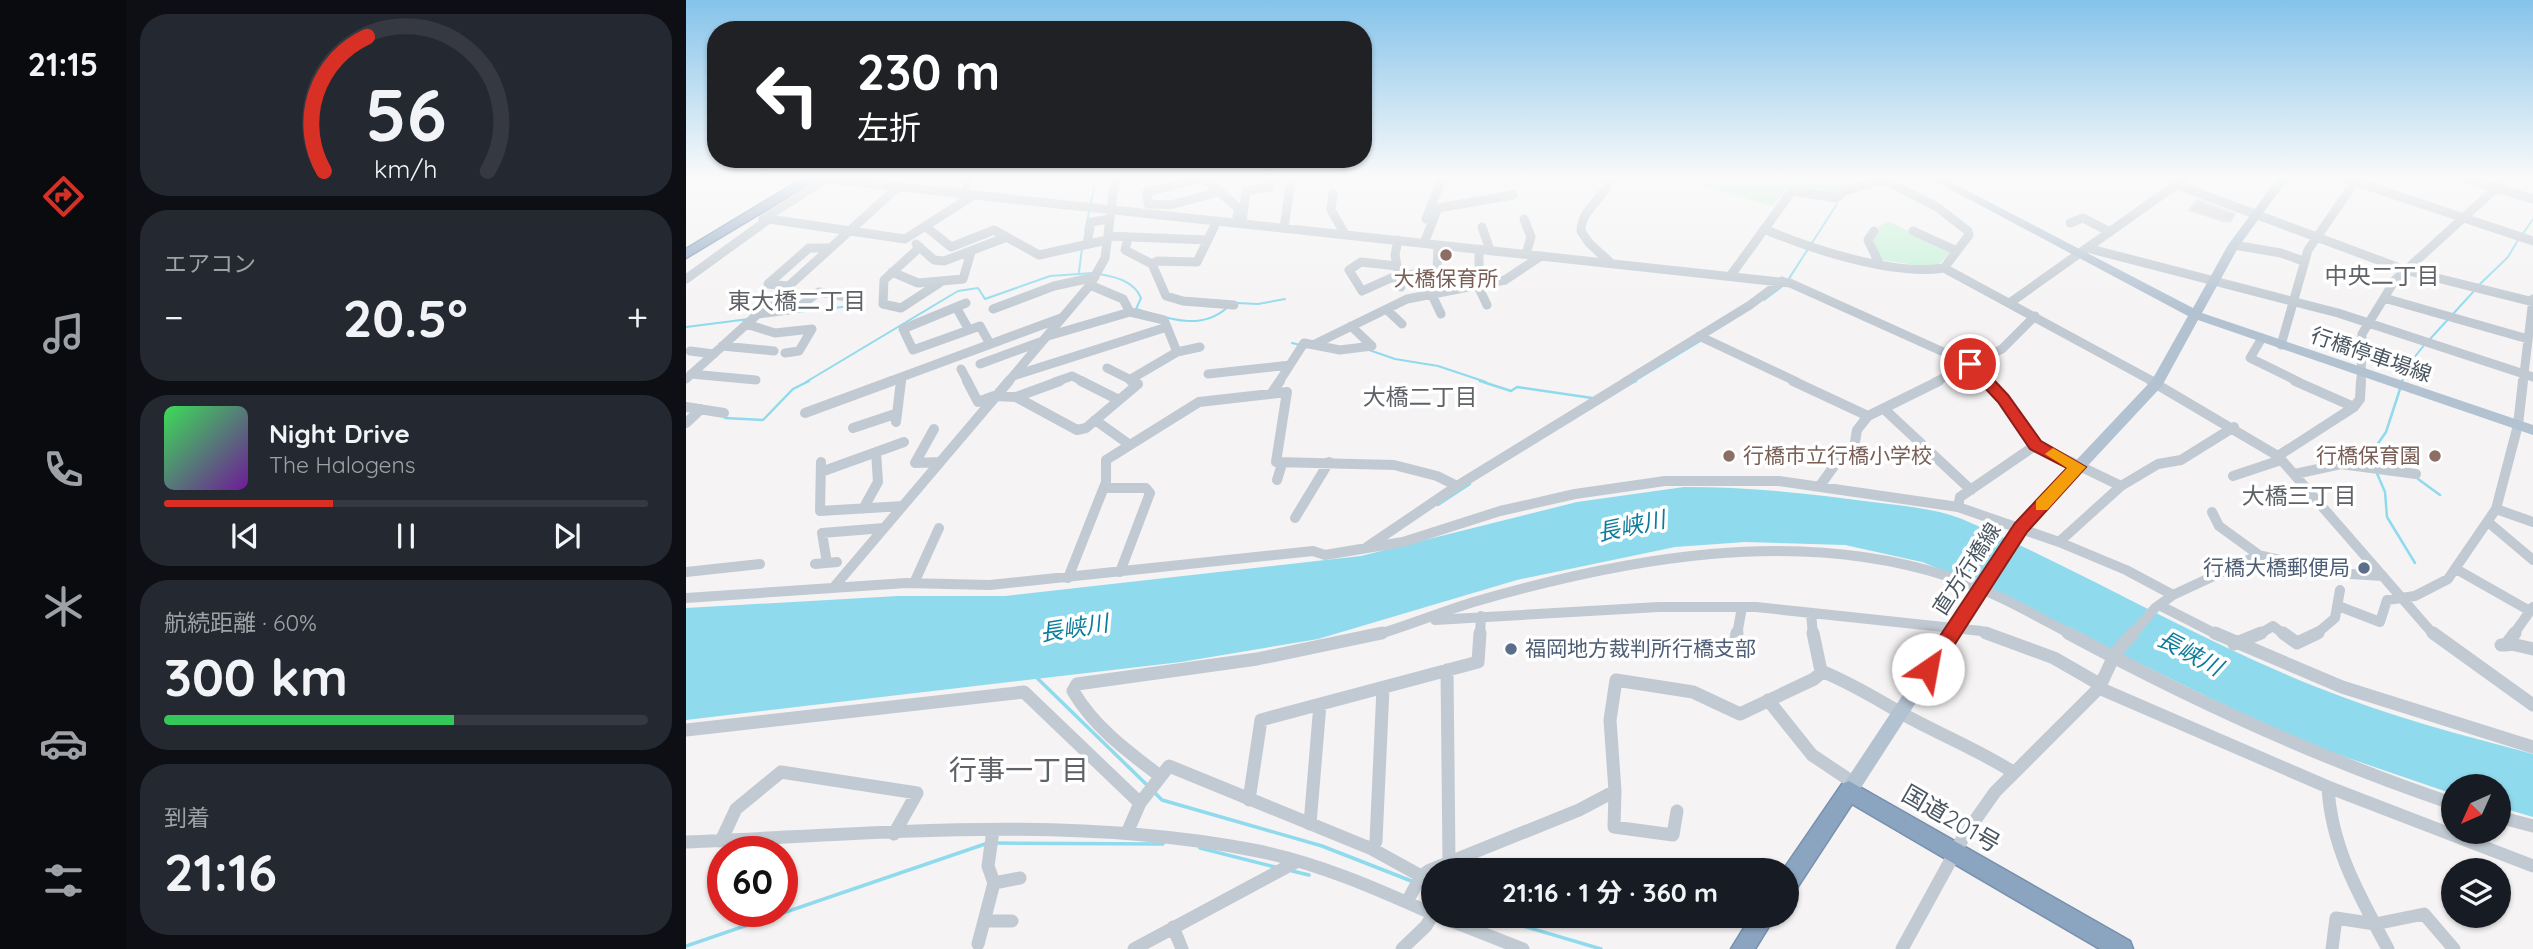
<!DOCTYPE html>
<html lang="ja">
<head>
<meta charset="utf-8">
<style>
	:root { --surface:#171b24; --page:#242831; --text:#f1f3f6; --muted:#9ea1a6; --line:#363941; --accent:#d93025 }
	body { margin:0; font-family:Quicksand,"Noto Sans JP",sans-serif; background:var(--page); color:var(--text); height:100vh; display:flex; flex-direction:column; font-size:26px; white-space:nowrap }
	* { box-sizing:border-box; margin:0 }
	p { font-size:23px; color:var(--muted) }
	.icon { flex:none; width:38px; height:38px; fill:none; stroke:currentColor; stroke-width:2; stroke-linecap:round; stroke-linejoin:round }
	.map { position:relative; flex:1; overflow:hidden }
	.details { display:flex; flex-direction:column; gap:14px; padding:14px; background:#0d0f14; width:560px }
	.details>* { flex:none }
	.guide { position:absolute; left:21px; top:21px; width:665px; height:147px; border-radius:28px; box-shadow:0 2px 5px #0004; background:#202124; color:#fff; overflow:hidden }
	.needle { width:46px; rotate:225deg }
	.controls { position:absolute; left:1755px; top:774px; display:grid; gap:14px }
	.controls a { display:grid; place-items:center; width:70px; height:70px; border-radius:50%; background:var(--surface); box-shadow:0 2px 5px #0004; font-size:35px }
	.speed { position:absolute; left:21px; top:836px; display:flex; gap:14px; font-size:35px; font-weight:700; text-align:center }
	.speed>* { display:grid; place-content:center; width:91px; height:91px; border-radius:50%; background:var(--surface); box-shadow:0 2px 5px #0004; line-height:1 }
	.speed .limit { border:10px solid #d22; background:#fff; color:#111 }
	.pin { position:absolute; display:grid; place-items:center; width:60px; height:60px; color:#fff; margin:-30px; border:4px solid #fff; border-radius:50%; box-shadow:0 2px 7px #0007 }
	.me { position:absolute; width:77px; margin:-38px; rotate:33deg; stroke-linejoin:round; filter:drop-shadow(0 0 5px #0008) }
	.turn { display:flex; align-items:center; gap:24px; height:147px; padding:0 35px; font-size:32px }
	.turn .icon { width:91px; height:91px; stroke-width:2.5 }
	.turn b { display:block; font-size:49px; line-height:60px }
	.big { font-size:52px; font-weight:700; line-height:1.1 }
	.details .widget { flex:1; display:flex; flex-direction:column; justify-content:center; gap:10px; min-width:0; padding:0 24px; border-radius:28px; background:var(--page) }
	.details .dial { align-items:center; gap:0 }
	.dial svg { height:182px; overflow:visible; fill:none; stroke:var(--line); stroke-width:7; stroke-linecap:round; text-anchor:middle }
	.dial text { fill:var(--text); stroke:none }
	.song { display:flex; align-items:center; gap:21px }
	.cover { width:84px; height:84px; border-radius:10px; background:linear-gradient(135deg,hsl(130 70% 55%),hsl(280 70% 35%)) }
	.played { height:7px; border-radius:4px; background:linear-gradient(90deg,var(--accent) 35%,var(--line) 35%) }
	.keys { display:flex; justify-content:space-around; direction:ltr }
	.heat { display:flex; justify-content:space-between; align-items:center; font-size:38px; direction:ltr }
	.charge { height:10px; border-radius:5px; background:linear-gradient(90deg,#34c759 60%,var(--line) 0) }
	.trip { position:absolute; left:735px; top:858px; width:378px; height:70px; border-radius:35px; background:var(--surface); box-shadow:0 2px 5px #0004; font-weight:700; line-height:70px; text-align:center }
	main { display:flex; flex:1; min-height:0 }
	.dock { display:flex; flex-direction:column; width:126px; justify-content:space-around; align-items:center; background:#090b0e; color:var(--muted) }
	.dock .icon { width:49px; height:49px }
	.dock .selected { color:var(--accent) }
	.dock b { font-size:32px; color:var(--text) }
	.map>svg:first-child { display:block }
</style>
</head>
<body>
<main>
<nav class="dock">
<b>21:15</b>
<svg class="icon selected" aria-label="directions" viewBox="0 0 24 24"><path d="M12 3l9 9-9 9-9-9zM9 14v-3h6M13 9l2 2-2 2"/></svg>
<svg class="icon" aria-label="music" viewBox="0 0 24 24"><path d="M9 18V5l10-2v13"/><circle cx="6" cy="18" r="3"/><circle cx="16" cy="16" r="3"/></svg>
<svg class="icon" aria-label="phone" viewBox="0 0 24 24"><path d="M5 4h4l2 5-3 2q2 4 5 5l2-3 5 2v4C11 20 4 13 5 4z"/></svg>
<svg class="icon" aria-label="climate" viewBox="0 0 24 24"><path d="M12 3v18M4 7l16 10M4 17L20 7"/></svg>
<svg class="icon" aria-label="car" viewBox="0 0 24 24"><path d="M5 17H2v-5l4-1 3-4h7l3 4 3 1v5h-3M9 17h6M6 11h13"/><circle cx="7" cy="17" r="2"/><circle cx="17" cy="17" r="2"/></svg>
<svg class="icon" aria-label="filters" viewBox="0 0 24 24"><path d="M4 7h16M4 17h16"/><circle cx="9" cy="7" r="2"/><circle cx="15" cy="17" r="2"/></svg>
</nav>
<section class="details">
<div class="widget dial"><svg viewBox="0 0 100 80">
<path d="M14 69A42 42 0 1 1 86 69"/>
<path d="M14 69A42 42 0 0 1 33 10" stroke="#d93025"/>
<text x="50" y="56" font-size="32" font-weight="700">56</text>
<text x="50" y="72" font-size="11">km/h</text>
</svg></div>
<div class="widget"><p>エアコン</p>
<div class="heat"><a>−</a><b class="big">20.5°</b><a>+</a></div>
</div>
<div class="widget">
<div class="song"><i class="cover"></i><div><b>Night Drive</b><p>The Halogens</p></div></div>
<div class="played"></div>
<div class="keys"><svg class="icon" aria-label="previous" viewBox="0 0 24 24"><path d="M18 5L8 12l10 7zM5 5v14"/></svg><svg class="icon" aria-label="pause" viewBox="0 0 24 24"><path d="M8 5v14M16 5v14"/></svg><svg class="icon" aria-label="next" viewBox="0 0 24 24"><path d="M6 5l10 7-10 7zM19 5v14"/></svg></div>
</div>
<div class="widget"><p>航続距離 · 60%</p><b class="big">300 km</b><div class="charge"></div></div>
<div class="widget"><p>到着</p><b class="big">21:16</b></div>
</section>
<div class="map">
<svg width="1847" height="949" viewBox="0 0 1847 949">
	<rect width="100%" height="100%" fill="#f5f3f3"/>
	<path fill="#c3f1d5" d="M990 179H1145L1160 187 1144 195 1102 186 1087 206Z
		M1202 222 1206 223 1266 251 1249 268 1196 260 1186 239 1192 233 1193 226Z"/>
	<path fill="#90daee" d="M998 487C1061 487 1123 493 1186 502 1217 506 1247 508 1276 519 1397 571 1511 640 1633 688 1703 716 1775 735 1847 754V817L1813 807V786H1768L1767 794 1639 750 1557 714 1284 581 1236 562 1159 545 1059 542 989 547 831 580 632 639 495 662 0 720V608L212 596H319L675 556 891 502Z"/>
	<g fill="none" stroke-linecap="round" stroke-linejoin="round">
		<path stroke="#90daee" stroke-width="2" d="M399 231 410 179
			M1836 235 1847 219
			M393 272 396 248
			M413 274C430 277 448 281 455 298L450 309C482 318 514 332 542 307
			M1102 280 1151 204
			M1793 285 1822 257 1832 240
			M1078 300 1098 285
			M551 303 572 304 599 299
			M111 312 165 306 176 301
			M0 327 63 319
			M1744 339 1789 290
			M606 343 614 345
			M683 350 709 359 752 366 800 382
			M120 382 272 291 292 288 299 299 364 276 407 273
			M947 382 1016 340
			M1716 382 1720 368 1739 344"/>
		<path stroke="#90daee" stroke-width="2.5" d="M794 381 825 391 831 387 906 398
			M944 384 950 381
			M39 418 77 420 107 389 123 381
			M1692 445 1719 468
			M1687 465 1684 455 1700 432 1714 389
			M1690 471 1699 492 1701 517 1729 563
			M1732 479 1754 495
			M752 505 784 484"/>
		<path stroke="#90daee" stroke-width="3.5" d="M348 675 461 785
			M468 792 476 800 636 846 728 882
			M308 843 477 844
			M514 848 589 867
			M606 871 623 875
			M734 885 747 891
			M800 915 915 949
			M0 946 302 843"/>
	</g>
	<path fill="#cdcfd5" stroke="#d7d9de" stroke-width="2" d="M1511 200 1549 214 1544 222 1537 221 1503 210Z"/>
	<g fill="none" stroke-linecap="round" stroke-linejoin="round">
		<g stroke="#7690ad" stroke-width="3">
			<path id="highway" d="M116 179H131L0 258V249Z
				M1163 781 1444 941 1447 949H1414L1166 804 1109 891 1101 894V870H1097L1156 784Z
				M1066 915H1090L1069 949H1045Z"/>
		</g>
		<path stroke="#c1cad2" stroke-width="9" d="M141 179 1104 283 1284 364 1301 382
			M513 179 461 192 462 204 484 205 529 193
			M519 179 550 206 553 210 551 217
			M924 179C918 199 895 209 895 231L903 243 925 263
			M1196 179 1251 207 1282 231 1283 235 1258 268
			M1661 179 1847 241
			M1779 179 1847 199
			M1491 185 1719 270 1847 302
			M279 194 282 179
			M647 194 645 210 659 234
			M77 219 140 179
			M740 219 756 179
			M838 219 845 237 840 254
			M556 223 560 191 584 187 589 179
			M1384 223 1397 218 1424 232
			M239 226 265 247 308 230 353 255 421 240
			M796 227 804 250
			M598 228 605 179
			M1078 229C1125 249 1207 276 1258 268L1468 382
			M1188 231 1182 240 1193 263
			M1227 231 1271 251
			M422 236 521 240
			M442 237 439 250 466 264 480 296 497 301 548 305
			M712 240 709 255 715 287
			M738 243 752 208 827 195
			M230 244 248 260 258 261 321 237
			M401 244 405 222 424 219
			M1548 245 1595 253 1617 261
			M234 247 198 280 197 304 215 308 255 282
			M1401 248 1652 313 1847 377
			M793 249V273
			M466 264 471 261 511 262 531 221
			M711 266 675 262 663 270 676 291 705 278 751 270 752 245
			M206 272 232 283 277 279 285 252
			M1045 275 1106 191 1150 198 1159 191 1197 180
			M0 279 83 219 219 239 288 195
			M404 285 437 299 444 312
			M102 286 82 284 123 248H143
			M792 286 801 305
			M746 295 755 314
			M1698 298 1842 339
			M1325 302 1498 179
			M280 303 217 329 227 350 294 326 304 344
			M270 307 283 330
			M307 309 368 286 409 277
			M700 309 716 324
			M72 314 110 309 133 292 161 297
			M60 324 89 333 126 329 113 351 99 353
			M481 327 491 352
			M1013 336 1111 382
			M1576 338 1564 358 1613 382
			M627 345 721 299 819 280 855 256
			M1595 345 1622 250 1671 179
			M36 346 88 351
			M4 351 28 354
			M294 364 354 342
			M421 368 449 382
			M275 369 282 382
			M5 374 70 380
			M522 374 604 365
			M327 376 481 327 478 320 444 312 362 336
			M0 379 212 187
			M445 379 491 352 514 347
			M202 382 375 318
			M215 382V378
			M322 382 404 285 419 258 429 179
			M369 382 386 376 398 382
			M593 382 618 343 654 350 686 346 665 326
			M939 382 1064 305 1096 281
			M1249 382 1316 349 1349 316
			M1675 382 1676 334 1709 280 1820 179
			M1837 382 1847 299"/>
		<path stroke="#c1cad2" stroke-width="10" d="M281 381 292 402 308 396 330 397 374 381
			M395 381 433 400
			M1107 381 1182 416
			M1299 381 1329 413 1350 445 1435 486 1373 542
			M1465 381 1592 456 1748 635
			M1609 381 1668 407
			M585 394 594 381
			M330 397 391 430 400 428 452 384 445 381
			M0 407 38 413
			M1198 409 1285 490
			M119 413 206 381
			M409 420 444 445
			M210 422 215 381
			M0 423 15 409
			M167 428 209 414
			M248 429 229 463 254 462
			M1592 456 1668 407 1674 399 1675 381
			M135 462 134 511 217 506
			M135 472 218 442
			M1609 474 1655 464 1730 474
			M1547 476 1595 460
			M591 480 596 464
			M1435 486 1472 464 1495 460 1548 427
			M1133 487 1151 462 1168 448 1171 430 1182 416 1253 381
			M418 488H460L464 493 434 572
			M1272 507 1274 497 1350 445
			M177 509 192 482 190 452
			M1810 509 1847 522
			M1526 512 1533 526 1573 555
			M609 518 643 462
			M1802 522 1847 560
			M681 547 771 486 942 381
			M141 563 136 533 198 528
			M129 564 151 562
			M1770 569 1844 611
			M0 572 74 564
			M382 578 420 482V460L513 402 601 392 590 462 708 465 751 476 771 486
			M228 583 253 528
			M148 587 323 381
			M0 598 220 583 304 585 627 551 639 555 717 542 814 511 889 494 979 481H1093L1272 507 1373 542 1440 570 1487 595
			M1473 605 1532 635
			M1655 607 1694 622 1701 600 1729 596 1762 579 1810 509 1832 425 1837 381
			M1125 613 1127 635
			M749 620 973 607H1070L1295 631 1305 635
			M690 635C724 625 757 611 791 601 941 558 1108 527 1261 576 1305 590 1345 613 1386 635
			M794 635 795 616
			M1051 635 1056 607
			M1446 635 1469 608 1487 595 1573 555 1649 573 1697 576
			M1572 635 1587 626 1599 635
			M1629 635 1649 618 1654 590
			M1827 635 1847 607"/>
		<path stroke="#c1cad2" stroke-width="13" d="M1127 633 1135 671C1168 684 1195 702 1226 719 1260 737 1294 751 1327 772
			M1300 633 1368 658 1415 685
			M1382 633C1506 700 1634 759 1768 804
			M1529 633 1656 687 1847 747
			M1597 633 1611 643 1632 633
			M1747 633 1847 705
			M1050 640 1051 633
			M1821 643 1847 649
			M1548 644 1575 633
			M1815 645H1820L1829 633
			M761 670 763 860
			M1413 688 1642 787 1847 866
			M1082 700 1126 755 1168 783
			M0 730 338 692 454 803
			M474 776C441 751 408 727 387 691L391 684 571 659 696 633
			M1642 787C1645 847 1674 897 1702 949
			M929 791 928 827 987 835 991 811
			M563 800 575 720 792 662 794 633
			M1813 817 1847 826
			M624 824 634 704
			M307 830 302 866 308 883 334 878
			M441 833 454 803 483 766 686 849 735 876
			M35 841 50 809 95 772 231 793 208 834
			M0 842C189 834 380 814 567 850 630 862 689 888 747 914
			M686 849 690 841 697 688
			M722 900 735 876 744 870 893 810 929 791 924 720 930 680 1007 692 1054 714 1128 679 1136 672
			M750 915 837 949
			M299 921H326
			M487 927 496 949
			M292 944 308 883
			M448 949 610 862
			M716 949 740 926 747 914
			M1216 949 1278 836 1309 792 1413 688 1429 654 1447 633
			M1646 949 1650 918 1689 924 1738 914 1768 949"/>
		<path fill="#b3c2d1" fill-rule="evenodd" d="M1245 179H1259L1507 308 1542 245 1591 179H1602L1553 246 1516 313 1847 425V435L1512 320 1476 386 1340 532 1169 797 1163 799 1157 797 1154 791 1157 785 1330 524 1466 380 1502 316Z"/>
		<use href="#highway" fill="#8ba5c1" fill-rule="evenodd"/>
	</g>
	<linearGradient id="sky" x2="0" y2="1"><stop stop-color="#85c3ea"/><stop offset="0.57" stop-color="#fafafa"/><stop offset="1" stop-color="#fafafa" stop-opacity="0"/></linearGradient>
	<rect width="1847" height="312" fill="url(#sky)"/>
	<path fill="#d93025" stroke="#8d1f18" stroke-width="2" d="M1284 359 1289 360 1322 395 1355 441 1400 467 1341 532 1249 675H1236L1233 669 1236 663 1329 523 1381 468 1344 449 1312 402 1279 367 1276 364Z"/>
	<path fill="#f59e0b" d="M1367 448 1400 467 1361 510H1350V501L1381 468 1359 454Z"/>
	<g fill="#8d6e63" stroke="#fff" stroke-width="2.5">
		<circle cx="760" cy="255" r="7"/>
		<circle cx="1043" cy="456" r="7"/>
		<circle cx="1749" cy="456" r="7"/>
	</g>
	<g fill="#5c6f8a" stroke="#fff" stroke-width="2.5">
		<circle cx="1678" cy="568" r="7"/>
		<circle cx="825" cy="649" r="7"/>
	</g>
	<g text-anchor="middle" stroke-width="7" stroke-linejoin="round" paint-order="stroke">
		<g font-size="21" fill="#785e54" stroke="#fff">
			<text x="760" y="286">大橋保育所</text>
			<text x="1057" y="463" text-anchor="start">行橋市立行橋小学校</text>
			<text x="1735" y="463" text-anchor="end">行橋保育園</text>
		</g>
		<g font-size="21" fill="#4a5661" stroke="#fff">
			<text transform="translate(1685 355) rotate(19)" y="7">行橋停車場線</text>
			<text transform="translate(1281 569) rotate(-57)" y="7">直方行橋線</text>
		</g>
		<g font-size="21" fill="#4e5e75" stroke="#fff" text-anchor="end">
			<text x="1664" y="575">行橋大橋郵便局</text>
			<text x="839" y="656" text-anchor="start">福岡地方裁判所行橋支部</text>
		</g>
		<g font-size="23" fill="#5f6368" stroke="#fff">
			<text x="1696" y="284">中央二丁目</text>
			<text x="111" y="309">東大橋二丁目</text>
			<text x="734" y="405">大橋二丁目</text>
			<text x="1613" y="504">大橋三丁目</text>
		</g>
		<g font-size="23" font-style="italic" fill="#0c7c9b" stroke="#fff">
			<text transform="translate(945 526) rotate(-12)" y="8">長峡川</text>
			<text transform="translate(388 628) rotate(-9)" y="8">長峡川</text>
			<text transform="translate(1504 653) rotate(28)" y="8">長峡川</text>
		</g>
		<g font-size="24" fill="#4a5661" stroke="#fff">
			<text transform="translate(1265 819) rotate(30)" y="8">国道201号</text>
		</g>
		<g font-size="28" fill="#5f6368" stroke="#fff">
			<text x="333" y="780">行事一丁目</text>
		</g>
	</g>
</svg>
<div class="controls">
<a><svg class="needle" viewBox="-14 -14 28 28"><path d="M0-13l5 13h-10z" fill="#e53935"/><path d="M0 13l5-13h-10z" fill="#9ea1a6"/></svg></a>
<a><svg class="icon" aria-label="layers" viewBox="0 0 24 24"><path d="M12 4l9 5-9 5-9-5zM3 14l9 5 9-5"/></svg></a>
</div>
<div class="speed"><div class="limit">60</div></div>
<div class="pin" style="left:1284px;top:364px;background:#d93025"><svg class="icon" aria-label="arrive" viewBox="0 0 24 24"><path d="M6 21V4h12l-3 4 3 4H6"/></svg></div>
<svg class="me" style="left:1242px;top:669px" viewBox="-20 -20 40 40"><circle r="19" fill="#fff"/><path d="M0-13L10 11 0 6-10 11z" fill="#d93025"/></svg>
<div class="trip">21:16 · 1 分 · 360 m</div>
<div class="guide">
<div class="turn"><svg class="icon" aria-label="left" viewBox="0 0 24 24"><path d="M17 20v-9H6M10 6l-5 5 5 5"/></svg><div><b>230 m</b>左折</div></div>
</div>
</div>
</main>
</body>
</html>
